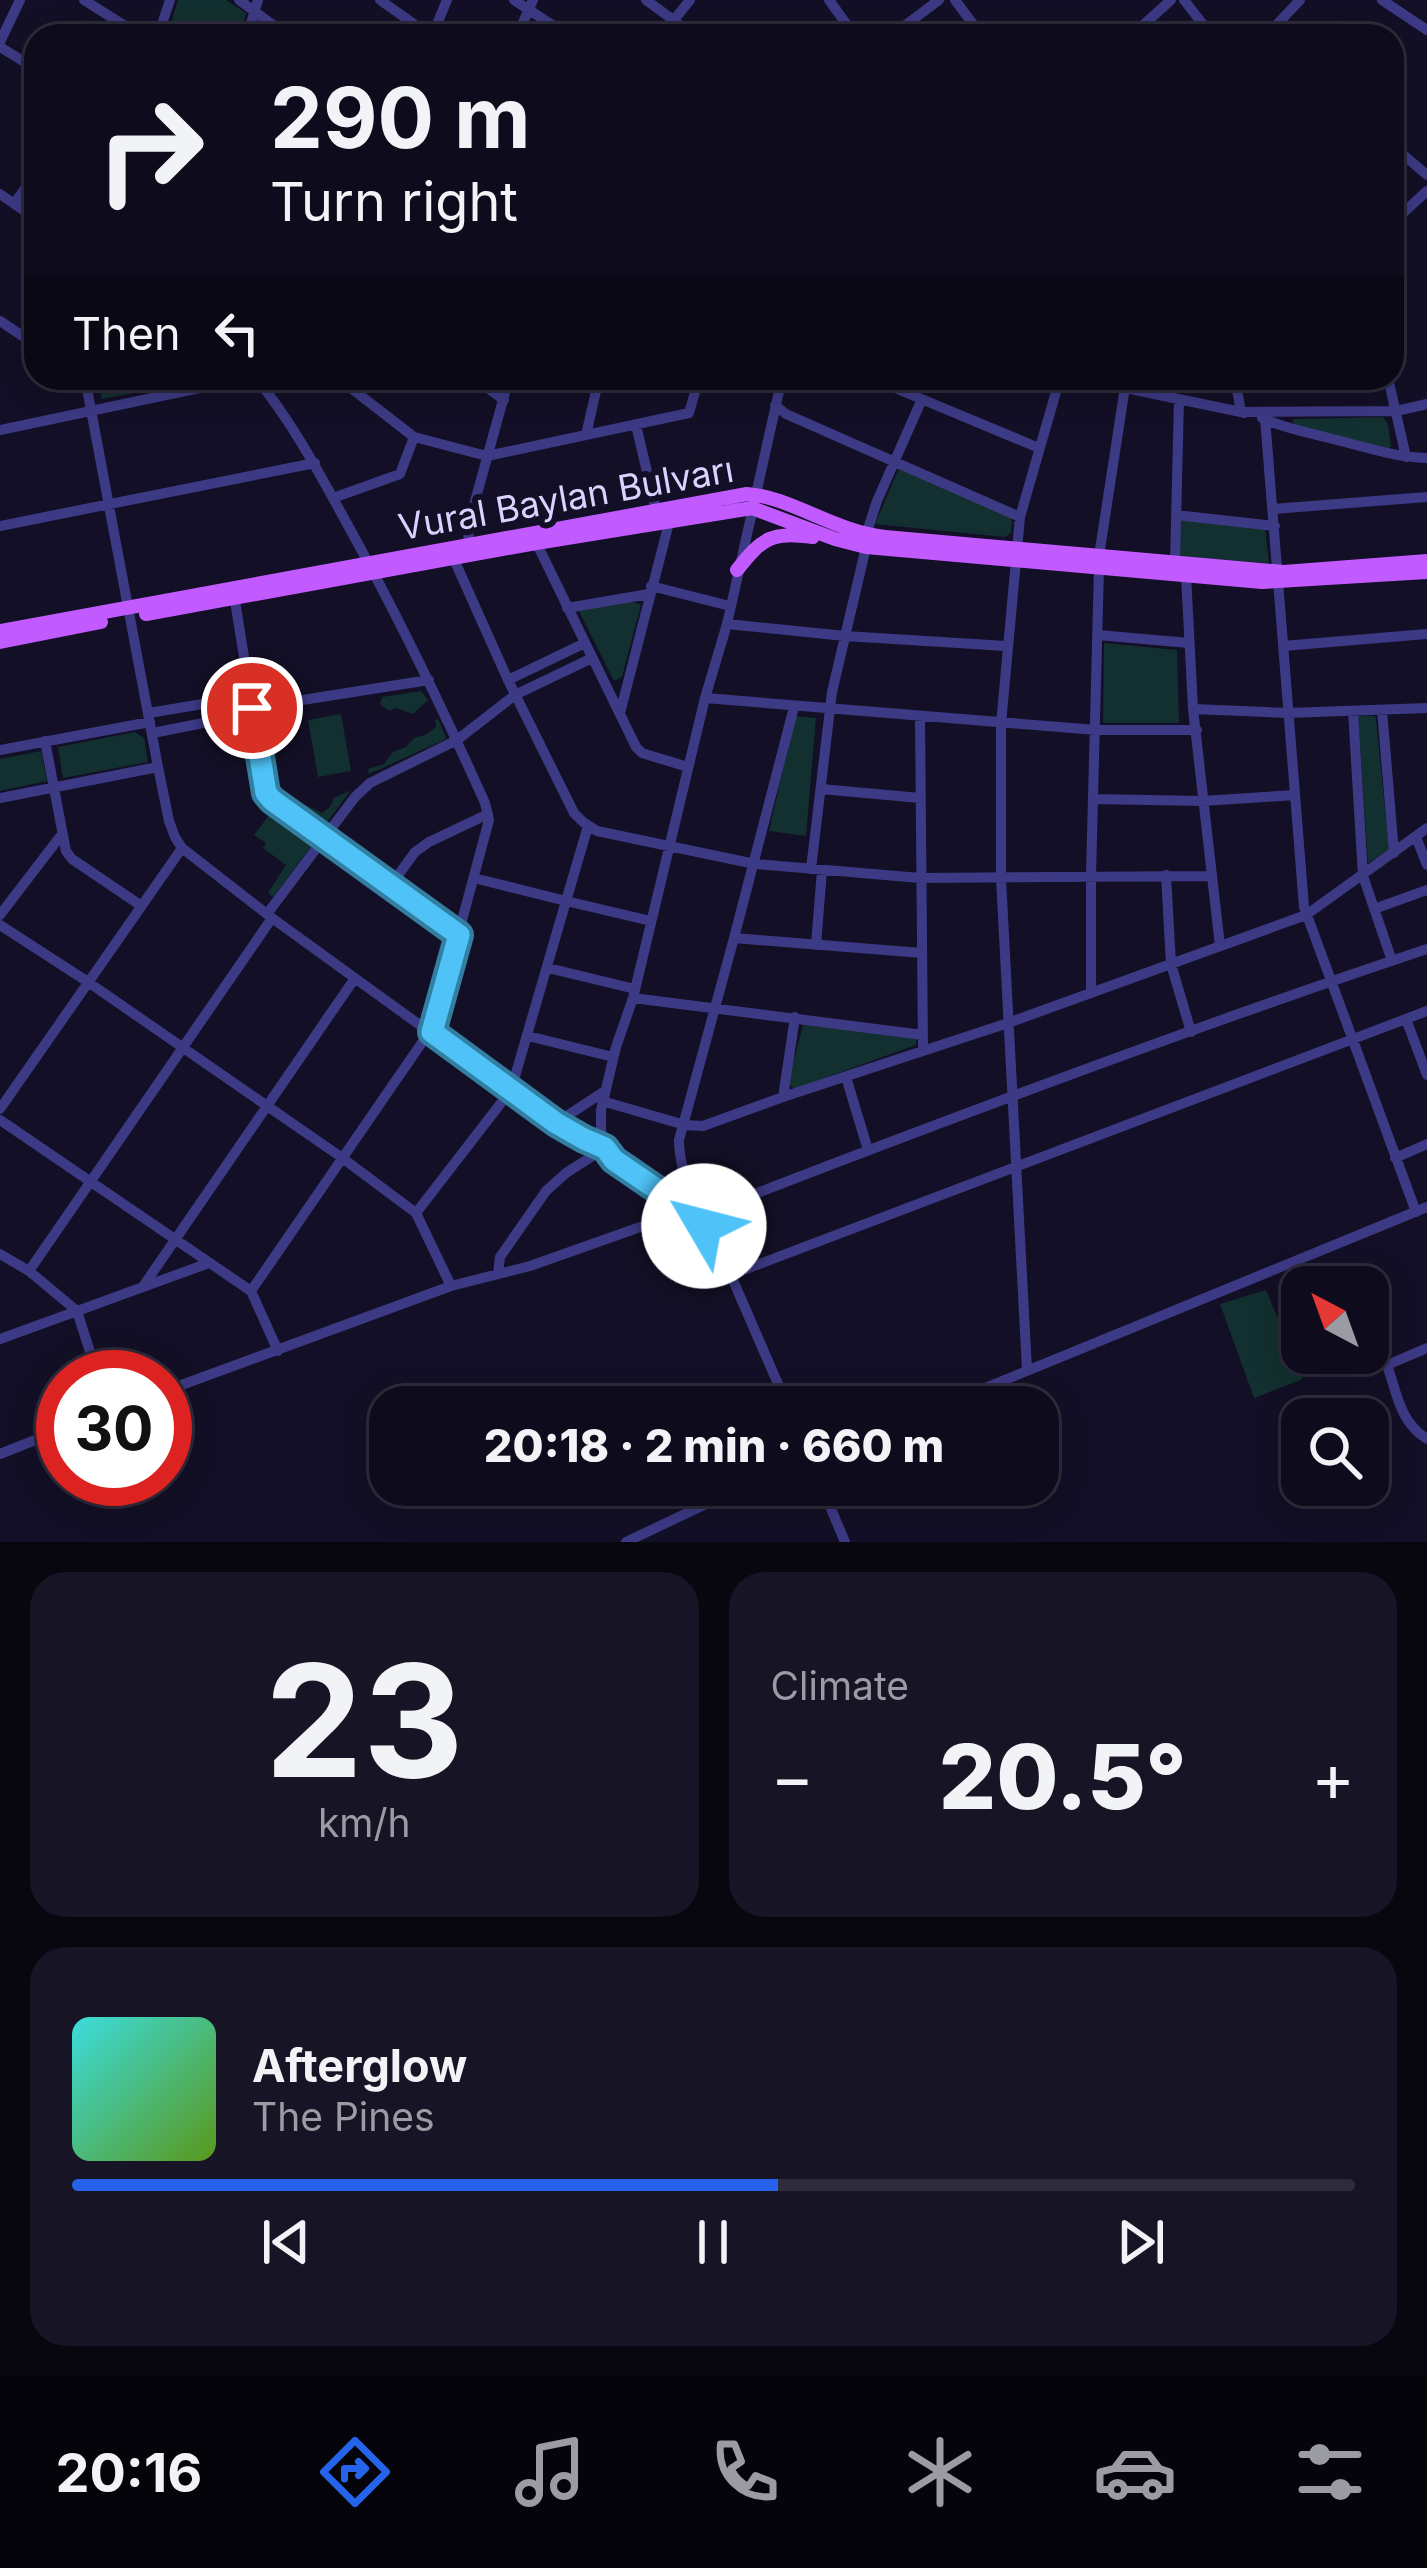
<!DOCTYPE html>
<html lang="en">
<head>
<meta charset="utf-8">
<style>
	:root { --surface:#0e0b1c; --page:#171425; --text:#f1f3f6; --muted:#9b9ba3; --line:#2e2b3b; --accent:#2563eb }
	body { margin:0; font-family:Inter,sans-serif; background:var(--page); color:var(--text); height:100vh; display:flex; flex-direction:column; font-size:45px; white-space:nowrap }
	* { box-sizing:border-box; margin:0 }
	p { font-size:39px; color:var(--muted) }
	.icon { flex:none; width:66px; height:66px; fill:none; stroke:currentColor; stroke-width:2; stroke-linecap:round; stroke-linejoin:round }
	.map { position:relative; height:1542px; overflow:hidden }
	.side { display:flex; flex-direction:column; gap:30px; padding:30px; background:#08060f; flex:1 }
	.side>* { flex:none }
	.hud { position:absolute; left:24px; top:24px; width:1380px; height:366px; border-radius:36px; box-shadow:0 6px 30px #0003,0 0 0 3px var(--line); background:#0e0b1c; color:var(--text); overflow:hidden }
	.needle { width:78px; rotate:319deg }
	.tools { position:absolute; left:1281px; top:1266px; display:grid; gap:24px }
	.tools a { display:grid; place-items:center; width:108px; height:108px; border-radius:24px; background:var(--surface); box-shadow:0 6px 30px #0003,0 0 0 3px var(--line); font-size:60px }
	.speed { position:absolute; left:36px; top:1350px; display:flex; gap:24px; font-size:60px; font-weight:700; text-align:center }
	.speed>* { display:grid; place-content:center; width:156px; height:156px; border-radius:50%; background:var(--surface); box-shadow:0 6px 30px #0003,0 0 0 3px var(--line); line-height:1 }
	.speed .limit { border:18px solid #d22; background:#fff; color:#111 }
	.pin { position:absolute; display:grid; place-items:center; width:102px; height:102px; color:#fff; margin:-51px; border:6px solid #fff; border-radius:50%; box-shadow:0 3px 12px #0007 }
	.me { position:absolute; width:132px; margin:-66px; rotate:307deg; stroke-linejoin:round; filter:drop-shadow(0 0 9px #0008) }
	.turn { display:flex; align-items:center; gap:42px; height:252px; padding:0 48px; font-size:54px }
	.turn .icon { width:156px; height:156px; stroke-width:2.5 }
	.turn b { display:block; font-size:84px; line-height:102px }
	.then { display:flex; align-items:center; height:114px; padding:0 48px; background:#0003; gap:24px; font-size:45px }
	.big { font-size:90px; font-weight:800; line-height:1.1 }
	.side .widget { flex:1; display:flex; flex-direction:column; justify-content:center; gap:18px; min-width:0; padding:0 42px; border-radius:36px; background:var(--page) }
	.side .dial { align-items:center; gap:0 }
	.dial b { font-size:156px; line-height:1 }
	.song { display:flex; align-items:center; gap:36px }
	.cover { width:144px; height:144px; border-radius:18px; background:linear-gradient(135deg,hsl(180 70% 55%),hsl(90 70% 35%)) }
	.played { height:12px; border-radius:6px; background:linear-gradient(90deg,var(--accent) 55%,var(--line) 55%) }
	.keys { display:flex; justify-content:space-around; direction:ltr }
	.heat { display:flex; justify-content:space-between; align-items:center; font-size:66px; direction:ltr }
	.side .tiles { flex:1; display:grid; gap:30px; grid-template-columns:1fr 1fr }
	.widget:last-child { grid-column:span 2 }
	.trip { position:absolute; left:369px; top:1386px; width:690px; height:120px; border-radius:36px; background:var(--surface); box-shadow:0 6px 30px #0003,0 0 0 3px var(--line); font-weight:800; line-height:120px; text-align:center }
	.tab-bar { display:flex; height:192px; justify-content:space-around; align-items:center; background:#06040b; color:var(--muted) }
	.tab-bar .icon { width:84px; height:84px }
	.tab-bar .active { color:var(--accent) }
	.tab-bar b { font-size:54px; color:var(--text) }
	.map>svg:first-child { display:block }
</style>
</head>
<body>
<div class="map">
<svg width="1427" height="1542" viewBox="0 0 1427 1542">
	<rect width="100%" height="100%" fill="#130f26"/>
	<path fill="#12302f" d="M178 0H226L246 13 240 36H167Z
		M97 378H215L102 399Z
		M1383 417 1388 424 1391 446 1389 449 1293 425V419Z
		M899 468 1009 515 1012 520 1011 533 1005 537 875 524Z
		M1180 520 1265 528 1269 563 1178 557Z
		M630 601 641 605 622 677 614 681 578 609Z
		M1104 643 1177 650 1179 723H1103Z
		M421 691 428 700 413 714 396 708 389 711 380 704 382 697Z
		M341 714 351 771 318 777 308 720Z
		M795 716 816 718 806 836 769 831Z
		M1358 716H1374L1376 719 1389 850 1368 863Z
		M438 719 446 737 444 740 369 774 368 769 384 764 393 752 406 747 414 738 425 735 436 727 435 720Z
		M135 732 144 738 148 762 63 778 58 747Z
		M41 751 47 781 0 791V759Z
		M351 790 322 829 292 808 304 804 322 813 330 807 334 798Z
		M273 810 315 841 273 897 268 893 286 865 263 848 266 843 254 835Z
		M803 1025 916 1036V1045L794 1089 788 1083Z
		M1266 1290 1303 1379 1254 1398 1220 1304Z"/>
	<g fill="none" stroke-linecap="round" stroke-linejoin="round">
		<path stroke="#3d3a85" stroke-width="10" d="M84 0 141 36
			M239 0 288 36
			M380 0 431 36
			M514 0 569 36
			M646 0 695 36
			M829 0 855 36
			M955 0 982 36
			M1184 0 1212 36
			M1382 0 1427 30
			M158 36 170 0
			M247 36 258 0
			M432 36 447 0
			M517 36 533 0
			M661 36 690 0
			M891 36 939 0
			M1131 36 1171 0
			M1266 36 1300 0
			M0 42 20 0
			M0 47 36 69
			M1392 102 1394 105 1392 111
			M1392 145 1427 175
			M0 194 36 219
			M14 204 36 173
			M1392 223 1427 191
			M0 321 36 345
			M85 378 158 767 169 821 175 837 182 848 272 918 537 1110 571 1133 605 1148
			M338 378 414 437
			M474 378 504 400
			M782 378 727 624 705 698 633 998 616 1047 601 1110V1131L609 1154 684 1208 704 1226 716 1241 788 1407
			M871 378 1039 448
			M1097 378 1135 390 1241 412 1396 411 1427 404
			M1235 378 1241 412 1244 413
			M1388 378 1406 457
			M266 390 284 378
			M775 405 786 414 1020 517
			M1262 418C1284 428 1306 432 1329 438 1362 446 1393 457 1427 458
			M1265 418 1304 907 1416 1212
			M636 425 656 510
			M0 430 247 378
			M586 435 599 378
			M333 498 400 474 414 437 487 456 689 413 699 378
			M1273 509 1427 497
			M1176 515 1275 526
			M0 526 315 463
			M866 535 877 501 922 399
			M533 536 636 747 642 753 688 767
			M468 547 469 523 509 378
			M452 555 508 680 574 813 583 822 597 831 755 864 920 878 1210 876
			M1099 556 1125 387
			M1175 563 1179 399
			M1186 575 1193 709 1220 946
			M651 586 730 606
			M234 595 266 793 323 838 459 935
			M567 608 649 594
			M727 624 845 636 1006 646
			M1098 635 1189 643
			M1283 646 1427 634
			M508 680 585 643
			M705 698 1096 730H1197
			M794 707 734 938 922 953
			M252 708 429 680
			M1193 709 1288 713 1427 708
			M1382 710 1394 853
			M1353 711 1363 876 1392 961
			M149 713 250 696
			M620 713 670 519
			M920 717 923 1051
			M153 733 253 713
			M45 741 66 851 72 859 140 905
			M0 750 150 722
			M821 789 920 798
			M0 798 158 767
			M1093 799 1203 801 1295 795
			M588 826 566 901 651 921
			M1416 837 1427 865
			M811 869 832 692 866 547
			M1166 875 1171 964 1191 1032
			M391 885 415 852 429 842 488 814
			M1374 909 1427 890
			M267 914 355 797 370 783 457 740 515 695 592 658
			M0 915 62 834
			M0 925 88 982 341 1157 416 1213 451 1286
			M816 945 822 870
			M548 968 635 989
			M1091 993V875L1099 567
			M633 998 923 1035
			M1406 1019 1427 1075
			M528 1036 613 1057
			M846 1077 868 1150
			M783 1097 795 1017
			M602 1101 685 1125 703 1126 783 1097 1008 1023 1306 915 1427 828
			M0 1109 182 848
			M0 1120 251 1291 278 1351
			M556 1123 605 1091
			M1395 1158 1427 1144
			M416 1213 511 1090 566 901 474 878
			M695 1217C937 1123 1181 1031 1427 949
			M0 1254 29 1271 77 1311 98 1377
			M29 1271 272 918
			M498 1274 500 1257 546 1191 566 1173 605 1148
			M733 1274 1427 1011
			M144 1285 355 978
			M251 1291 423 1041 432 1032 489 820 485 803C442 707 396 612 345 520 318 471 292 422 256 378
			M0 1339 209 1263
			M1427 1348 1387 1365C1397 1394 1400 1422 1427 1439
			M1027 1370 1001 879V724L1020 517 1060 378
			M165 1391 451 1286 530 1266 677 1214C696 1195 678 1165 679 1140L734 938
			M939 1407 1427 1207
			M0 1454 63 1429
			M821 1485 845 1542
			M626 1542 746 1485"/>
		<path stroke="#c25bff" stroke-width="14" d="M737 570C763 537 771 532 813 537
			M146 614 536 543 752 508 835 539 866 547 1262 582 1427 572
			M0 631 747 494C791 497 835 532 885 537L1284 572 1427 561
			M0 642 101 622"/>
	</g>
	<g fill="none" stroke-linecap="round" stroke-linejoin="round">
		<g stroke="#337fa1" stroke-width="30">
			<path id="route" d="M252 708 266 793 272 800 459 935 432 1032 556 1123 584 1139 605 1148 614 1160 684 1208 704 1226"/>
		</g>
		<use href="#route" stroke="#4fc3f7" stroke-width="21"/>
	</g>
	<g text-anchor="middle" stroke-width="12" stroke-linejoin="round" paint-order="stroke">
		<g font-size="36" fill="#d9d4ff" stroke="#130f26">
			<text transform="translate(566 498) rotate(-10)" y="13">Vural Baylan Bulvarı</text>
		</g>
	</g>
</svg>
<div class="tools">
<a><svg class="needle" viewBox="-14 -14 28 28"><path d="M0-13l5 13h-10z" fill="#e53935"/><path d="M0 13l5-13h-10z" fill="#9b9ba3"/></svg></a>
<a><svg class="icon" aria-label="search" viewBox="0 0 24 24"><circle cx="10" cy="10" r="6"/><path d="M15 15l6 6"/></svg></a>
</div>
<div class="speed"><div class="limit">30</div></div>
<div class="pin" style="left:252px;top:708px;background:#d93025"><svg class="icon" aria-label="arrive" viewBox="0 0 24 24"><path d="M6 21V4h12l-3 4 3 4H6"/></svg></div>
<svg class="me" style="left:704px;top:1226px" viewBox="-20 -20 40 40"><circle r="19" fill="#fff"/><path d="M0-13L10 11 0 6-10 11z" fill="#4fc3f7"/></svg>
<div class="trip">20:18 · 2 min · 660 m</div>
<div class="hud">
<div class="turn"><svg class="icon" aria-label="right" viewBox="0 0 24 24"><path d="M7 20v-9h11M14 6l5 5-5 5"/></svg><div><b>290 m</b>Turn right</div></div>
<div class="then">Then<svg class="icon" aria-label="left" viewBox="0 0 24 24"><path d="M17 20v-9H6M10 6l-5 5 5 5"/></svg></div>
</div>
</div>
<section class="side">
<div class="tiles">
<div class="widget dial"><b>23</b><p>km/h</p></div>
<div class="widget"><p>Climate</p>
<div class="heat"><a>−</a><b class="big">20.5°</b><a>+</a></div>
</div>
<div class="widget">
<div class="song"><i class="cover"></i><div><b>Afterglow</b><p>The Pines</p></div></div>
<div class="played"></div>
<div class="keys"><svg class="icon" aria-label="previous" viewBox="0 0 24 24"><path d="M18 5L8 12l10 7zM5 5v14"/></svg><svg class="icon" aria-label="pause" viewBox="0 0 24 24"><path d="M8 5v14M16 5v14"/></svg><svg class="icon" aria-label="next" viewBox="0 0 24 24"><path d="M6 5l10 7-10 7zM19 5v14"/></svg></div>
</div>
</div>
</section>
<nav class="tab-bar">
<b>20:16</b>
<svg class="icon active" aria-label="directions" viewBox="0 0 24 24"><path d="M12 3l9 9-9 9-9-9zM9 14v-3h6M13 9l2 2-2 2"/></svg>
<svg class="icon" aria-label="music" viewBox="0 0 24 24"><path d="M9 18V5l10-2v13"/><circle cx="6" cy="18" r="3"/><circle cx="16" cy="16" r="3"/></svg>
<svg class="icon" aria-label="phone" viewBox="0 0 24 24"><path d="M5 4h4l2 5-3 2q2 4 5 5l2-3 5 2v4C11 20 4 13 5 4z"/></svg>
<svg class="icon" aria-label="climate" viewBox="0 0 24 24"><path d="M12 3v18M4 7l16 10M4 17L20 7"/></svg>
<svg class="icon" aria-label="car" viewBox="0 0 24 24"><path d="M5 17H2v-5l4-1 3-4h7l3 4 3 1v5h-3M9 17h6M6 11h13"/><circle cx="7" cy="17" r="2"/><circle cx="17" cy="17" r="2"/></svg>
<svg class="icon" aria-label="filters" viewBox="0 0 24 24"><path d="M4 7h16M4 17h16"/><circle cx="9" cy="7" r="2"/><circle cx="15" cy="17" r="2"/></svg>
</nav>
</body>
</html>
